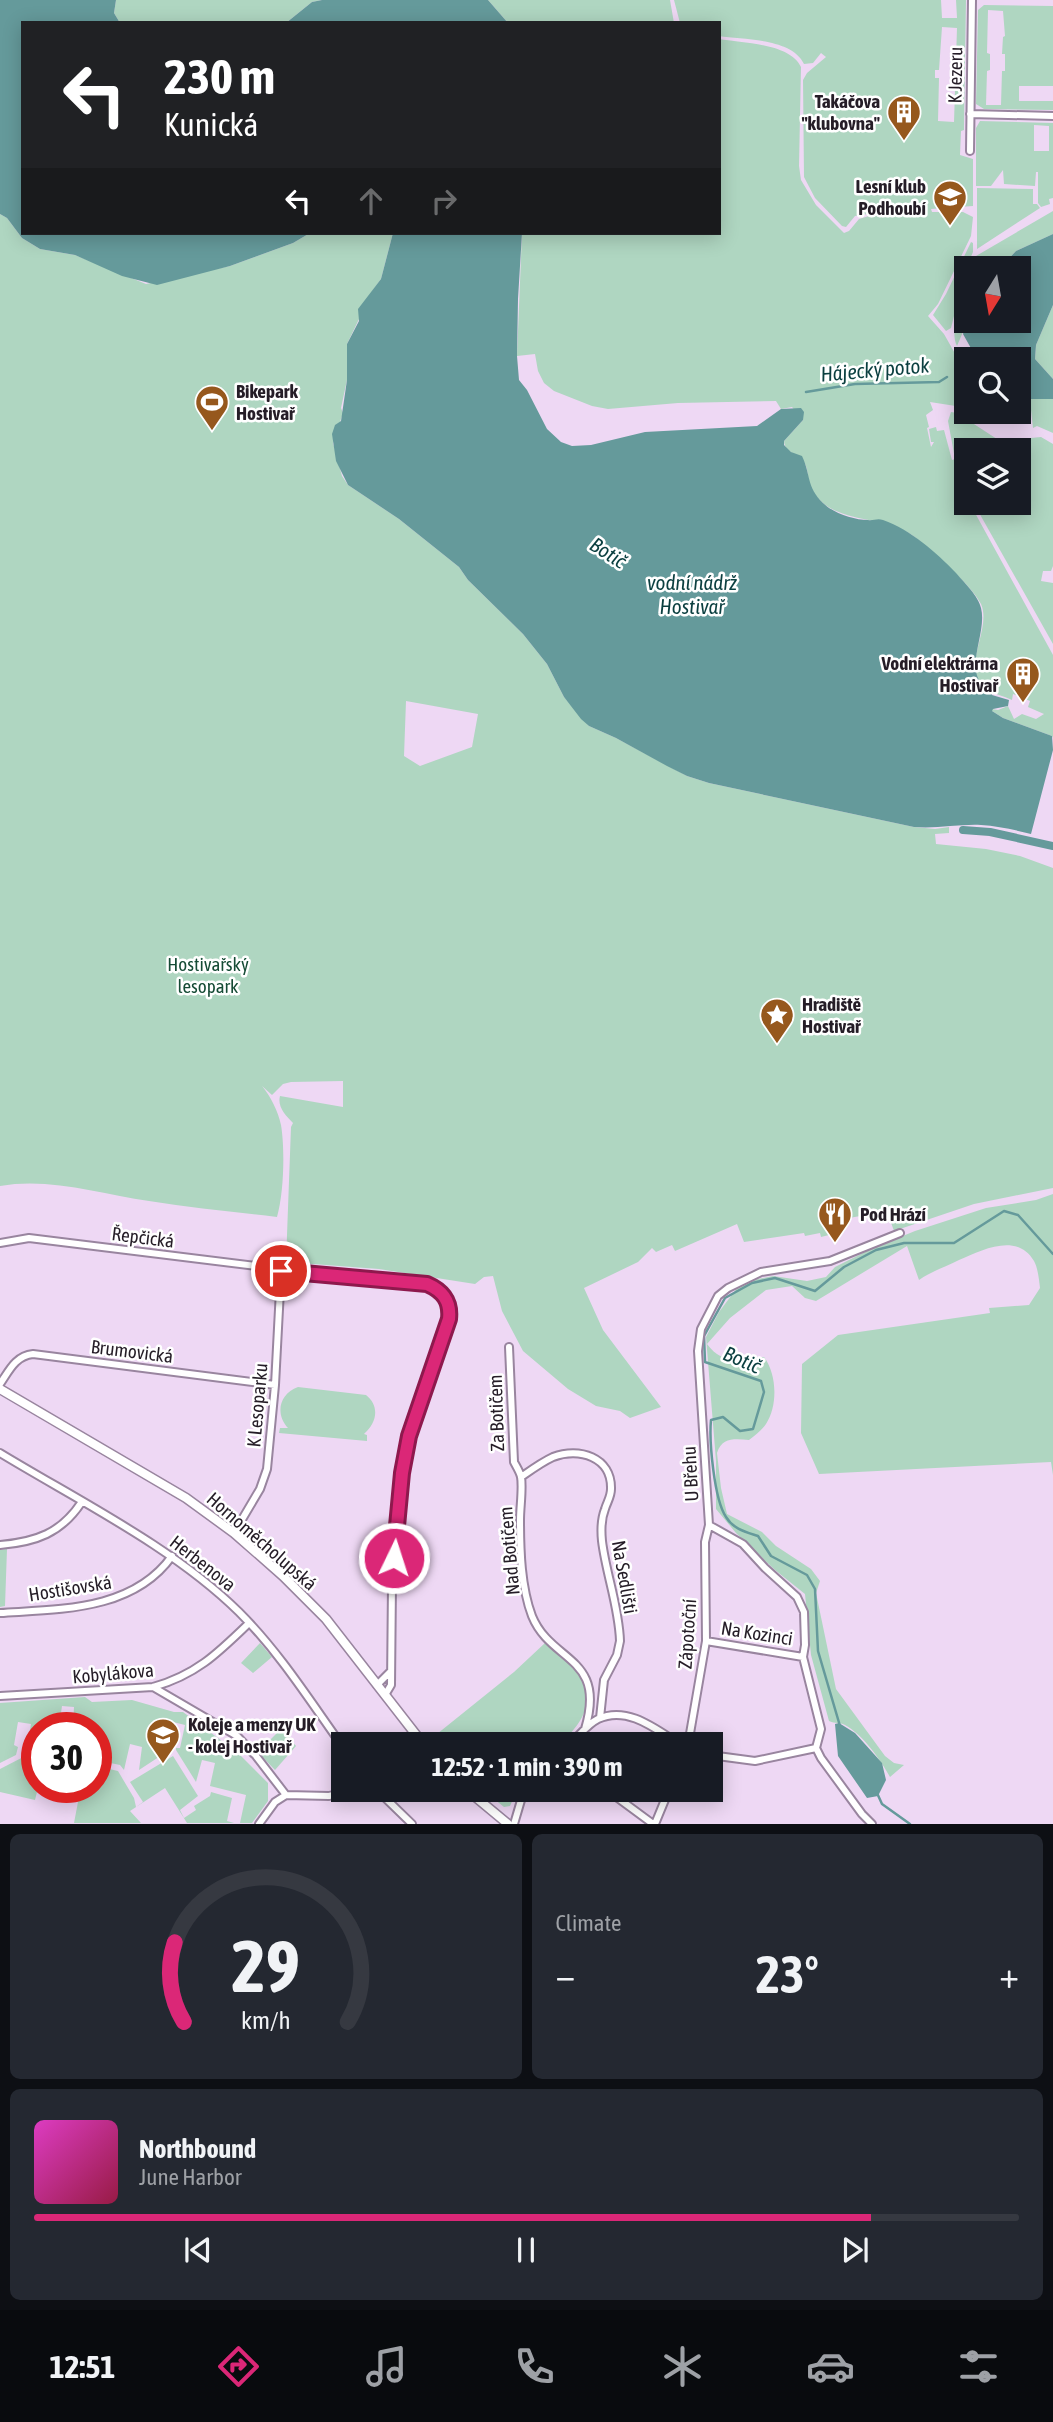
<!DOCTYPE html>
<html lang="en">
<head>
<meta charset="utf-8">
<style>
	:root { --surface:#171b24; --page:#242831; --text:#f1f3f6; --muted:#9ea1a6; --line:#363941; --accent:#db2777 }
	body { margin:0; font-family:"Asap Condensed",sans-serif; background:var(--page); color:var(--text); height:100vh; display:flex; flex-direction:column; font-size:26px; white-space:nowrap }
	* { box-sizing:border-box; margin:0 }
	p { font-size:23px; color:var(--muted) }
	.icon { flex:none; width:38px; height:38px; fill:none; stroke:currentColor; stroke-width:2; stroke-linecap:round; stroke-linejoin:round }
	.map { position:relative; height:1824px; overflow:hidden }
	.drawer { display:flex; flex-direction:column; gap:10px; padding:10px; background:#0d0f14; flex:1 }
	.drawer>* { flex:none }
	.hud { position:absolute; left:21px; top:21px; width:700px; height:214px; border-radius:0px; box-shadow:0 4px 18px #0003; background:#202124; color:#fff; overflow:hidden }
	.needle { width:46px; rotate:191deg }
	.fabs { position:absolute; left:954px; top:256px; display:grid; gap:14px }
	.fabs a { display:grid; place-items:center; width:77px; height:77px; border-radius:0px; background:var(--surface); box-shadow:0 4px 18px #0003; font-size:35px }
	.speed { position:absolute; left:21px; top:1712px; display:flex; gap:14px; font-size:35px; font-weight:700; text-align:center }
	.speed>* { display:grid; place-content:center; width:91px; height:91px; border-radius:50%; background:var(--surface); box-shadow:0 4px 18px #0003; line-height:1 }
	.speed .limit { border:10px solid #d22; background:#fff; color:#111 }
	.pin { position:absolute; display:grid; place-items:center; width:60px; height:60px; color:#fff; margin:-30px; border:4px solid #fff; border-radius:50%; box-shadow:0 2px 7px #0007 }
	.me { position:absolute; width:77px; margin:-38px; rotate:4deg; stroke-linejoin:round; filter:drop-shadow(0 0 5px #0008) }
	.turn { display:flex; align-items:center; gap:24px; height:147px; padding:0 28px; font-size:32px }
	.turn .icon { width:91px; height:91px; stroke-width:2.5 }
	.turn b { display:block; font-size:49px; line-height:60px }
	.lanes { display:flex; align-items:center; height:66px; padding:0 28px; background:#0003; justify-content:center; gap:35px; direction:ltr }
	.lanes .off { opacity:.35 }
	.big { font-size:52px; font-weight:700; line-height:1.1 }
	.drawer .tile { flex:1; display:flex; flex-direction:column; justify-content:center; gap:10px; min-width:0; padding:0 24px; border-radius:10px; background:var(--page) }
	.drawer .dial { align-items:center; gap:0 }
	.dial svg { height:182px; overflow:visible; fill:none; stroke:var(--line); stroke-width:7; stroke-linecap:round; text-anchor:middle }
	.dial text { fill:var(--text); stroke:none }
	.song { display:flex; align-items:center; gap:21px }
	.cover { width:84px; height:84px; border-radius:10px; background:linear-gradient(135deg,hsl(310 70% 55%),hsl(340 70% 35%)) }
	.played { height:7px; border-radius:4px; background:linear-gradient(90deg,var(--accent) 85%,var(--line) 85%) }
	.keys { display:flex; justify-content:space-around; direction:ltr }
	.heat { display:flex; justify-content:space-between; align-items:center; font-size:38px; direction:ltr }
	.drawer .tiles { flex:1; display:grid; gap:10px; grid-template-columns:1fr 1fr }
	.tile:last-child { grid-column:span 2 }
	.trip { position:absolute; left:331px; top:1732px; width:392px; height:70px; border-radius:0px; background:var(--surface); box-shadow:0 4px 18px #0003; font-weight:700; line-height:70px; text-align:center }
	.tab-bar { display:flex; height:112px; justify-content:space-around; align-items:center; background:#090b0e; color:var(--muted) }
	.tab-bar .icon { width:49px; height:49px }
	.tab-bar .on { color:var(--accent) }
	.tab-bar b { font-size:32px; color:var(--text) }
	.map>svg:first-child { display:block }
</style>
</head>
<body>
<div class="map">
<svg width="1053" height="1824" viewBox="0 0 1053 1824">
	<rect width="100%" height="100%" fill="#eed8f4"/>
	<path fill="#afd6c1" fill-rule="evenodd" d="M116 0H322L312 2 286 23H120L114 13Z
		M488 0H670L674 23H508Z
		M674 0H941L942 18H957L956 0H966L964 126V130L961 131 960 155 973 159V206L931 209 932 212H963L973 217 971 236 938 304 928 316 944 334 966 373V405L962 407 930 402 933 410 926 415 929 427 927 428 931 447 934 442H931L929 429 936 427 937 431 944 430 952 460 955 459 948 421 951 412 957 413 1000 441 1041 437 1053 444V566L1051 571H1043L1041 581 1053 583V644L973 502H1018V450H966V489L961 480 957 479 966 497V502H969L1053 655V738L1052 736 1003 718 992 711V709L998 710 1008 706 1014 719 1022 714 1036 719 1044 714 1028 707 1030 701 1013 694 1012 700C1003 696 991 693 984 686 961 666 992 629 981 604 973 588 944 562 930 550 922 543 914 535 905 531 874 515 829 523 811 488 807 480 809 470 804 462 799 453 785 454 784 441L803 420 792 407 781 409 776 401 678 403 608 409 592 406 554 391 544 383 538 371 535 354 517 356 522 233H719V39C742 43 790 43 801 67L799 166 801 180 816 205 844 233 849 231 859 219 869 216 868 214 855 216 846 227 842 226 815 198 804 177 803 80 807 73 826 57 821 53 813 63 804 64C792 38 744 40 719 36V23H680ZM942 27 957 28 954 122 938 121 939 78H935V70H939Z
		M984 5 1053 6V86H1019V101H1053V110L984 109 976 104 978 10ZM988 10 1003 11 1005 36 1003 37 1002 54H1005V71H1002L1001 105H986L987 71 990 70V54L987 53Z
		M980 121 1053 123V198L1049 199 1050 204 1041 207 1038 203V172H1036L1035 186 1004 184 1003 170 991 186H976V128ZM1034 125 1049 126V151H1034Z
		M977 188 1033 189V204H1037L1040 208 977 249Z
		M1053 211V234L1016 251 1000 268H972L976 256Z
		M0 214 7 218 22 238 40 249 75 255 146 284 230 266 293 243 310 233H393L381 279 373 290 347 344V380L341 408 343 413 333 443 342 476 348 485 399 519 459 567 468 580 523 634 547 664 564 697 589 726 616 738 687 776 709 783 914 827 935 829 949 827V833L935 834 936 844 986 849 1020 856 1053 868V1188L974 1204 894 1231 887 1211 844 1219 845 1231 821 1237 820 1233 805 1236 804 1233 744 1242 737 1224 675 1251 672 1245 656 1252 652 1248 638 1262 584 1288 603 1330 661 1407 630 1418 620 1411 596 1406 568 1389 523 1351 502 1311 493 1276 484 1277 475 1284 379 1269 286 1262 291 1127 293 1123C286 1116 277 1107 280 1096L343 1107V1081L291 1082 283 1084 272 1095 262 1086C271 1097 278 1111 281 1125 285 1149 284 1193 277 1217 235 1212 192 1208 149 1201 101 1194 49 1177 0 1186ZM406 701 478 714 472 747 420 766 404 756Z
		M971 242 973 243V252L966 268 951 328 946 331 933 315 946 294Z
		M966 286V320H968L957 346C949 331 961 302 966 286Z
		M1053 305V379L1035 359 1036 345Z
		M1019 399H1053V433L1037 426 1033 428 1031 410H1019Z
		M1053 1194V1475L1051 1462 819 1474 801 1433 802 1364 838 1335 990 1313 989 1308 1029 1305 1040 1288C1039 1280 1038 1268 1034 1261 1017 1232 982 1250 959 1260 945 1267 932 1271 919 1280L907 1246 816 1301 805 1298 792 1286 766 1290 730 1318 707 1344C724 1367 740 1356 764 1357 777 1374 778 1406 766 1424 762 1430 755 1435 749 1440 735 1439 722 1437 717 1453L721 1488 727 1514 762 1532 776 1546 811 1569 820 1581 816 1593 836 1689 885 1756 894 1763 904 1765 890 1777C880 1759 863 1735 845 1725 839 1722 836 1724 829 1721L811 1655 805 1594 775 1570 736 1533 716 1509V1461L706 1337 719 1312 737 1288 753 1280 773 1276 807 1281 826 1277 835 1267 871 1249 915 1231 986 1208 1036 1200Z
		M298 1387 366 1395C380 1406 377 1423 364 1434L367 1435V1441L279 1433 280 1428H288C275 1414 279 1394 298 1387Z
		M7 1549 5 1606 0 1607V1550Z
		M260 1643 272 1657 253 1673 241 1663Z
		M545 1643C553 1651 563 1656 571 1664 600 1694 586 1722 558 1745H438L432 1738 514 1672Z
		M85 1697 92 1702 132 1700 174 1712H183L238 1753 268 1783V1801L252 1823H240L246 1795 210 1786 215 1763 202 1760 196 1782 176 1750V1748H180L185 1725 173 1722 168 1745 172 1747 171 1749 139 1770 142 1747 130 1744 124 1770 120 1765 96 1760V1727H73L74 1707 62 1706 59 1727H37V1748H27L31 1724 18 1722 14 1745 18 1747 16 1755 0 1763V1703Z
		M282 1728 296 1746 275 1770 248 1742 257 1746 260 1743 266 1744Z
		M33 1752 37 1754V1787H82V1791L95 1793 100 1769 96 1766 118 1771 134 1798 136 1807 143 1802 130 1782 173 1756 198 1796 180 1810 184 1818 196 1810 194 1806 210 1796 211 1792 232 1798 227 1821 234 1823H187L165 1788 130 1811 141 1823H74L78 1802 37 1792 35 1800 0 1792V1769Z
		M483 1790H517L510 1806 504 1807Z"/>
	<path fill="#659a9b" d="M0 0H116L114 13 120 23H23V233H310L293 243 230 266 157 285 122 276 75 255 40 249 22 238 7 218 0 214Z
		M322 0H488L508 23H286L312 2Z
		M393 233H522L518 299 517 356 519 380 527 390 547 429 561 442 572 446 591 445 645 432 757 426 781 409 801 408 804 412 803 420 784 441V445L791 452 802 456C811 475 806 486 823 503 833 513 854 520 868 520 873 521 877 518 883 520 911 530 936 552 956 573 964 582 979 597 981 608 988 635 959 675 991 691L992 695 1009 700 1008 706 993 709 992 711 1003 718 1052 736 1053 750 1031 834C1015 830 998 826 981 825 958 824 937 829 914 827L709 783 687 776 667 766 616 738 589 726 581 719 564 697 547 664 523 634 468 580 459 567 399 519 348 485 336 461 332 434 335 425 341 421 347 380V344L359 321 358 309 381 279Z
		M1053 234V305L1036 345 1035 359 1053 379V399H1019L1018 359H977L963 334 968 320H1018V268H1000L1016 251Z
		M839 1723 855 1733 882 1763 886 1780 878 1796 867 1798 838 1756 835 1724Z"/>
	<g fill="none" stroke-linecap="round" stroke-linejoin="round">
		<path stroke="#659a9b" stroke-width="2.5" d="M806 392 855 384 939 382 947 377
			M840 1726 818 1651 815 1589 807 1575 771 1556 758 1536C746 1532 733 1529 726 1517 714 1499 709 1441 711 1420L723 1417 740 1431 753 1429 764 1392 761 1381 705 1362 704 1336 725 1298 752 1283 775 1278 815 1291 844 1267 876 1250 904 1243H954L1004 1211 1018 1215 1053 1254
			M877 1793 882 1804 910 1824"/>
		<path stroke="#659a9b" stroke-width="8" d="M963 830 990 832 1053 846"/>
		<g stroke="#99859f" stroke-width="10">
			<path id="minor" d="M970 114 1053 116
				M970 151 972 0
				M0 1243 29 1238 264 1267 281 1271 427 1284 445 1296 449 1304 450 1316 419 1403 402 1473 392 1584 391 1685 385 1695
				M509 1347 514 1462C516 1466 520 1472 521 1477 523 1488 520 1507 520 1520 520 1550 521 1587 532 1616 551 1663 607 1656 585 1729
				M0 1384C9 1371 15 1356 33 1354L275 1385
				M0 1453C79 1501 173 1547 239 1612 280 1653 310 1701 343 1747
				M521 1477C531 1470 542 1462 553 1457 579 1447 612 1457 611 1489 611 1497 607 1502 605 1509 601 1519 601 1531 602 1541 606 1574 619 1607 620 1641L617 1655 604 1680 600 1718
				M709 1525 743 1544 765 1568 797 1597 804 1612 805 1645 803 1657 821 1729 816 1748 821 1758 862 1814 872 1824
				M234 1533 260 1489 267 1469 275 1385 281 1271
				M0 1545C36 1542 61 1533 81 1503
				M0 1613C60 1609 133 1611 172 1556
				M706 1641 803 1657
				M377 1685 391 1671
				M153 1687 237 1736 254 1754
				M0 1696 153 1687C196 1675 218 1653 249 1623
				M568 1745C579 1737 586 1725 598 1719 628 1705 657 1730 681 1745
				M688 1745 706 1641 705 1542 709 1525 698 1351 701 1329 718 1296 728 1288 761 1272 830 1261 900 1233
				M710 1755 755 1761 816 1748
				M256 1756 286 1795
				M377 1790 412 1824
				M607 1790 653 1824
				M259 1824 275 1802 286 1795 329 1796 354 1790
				M514 1824 524 1790
				M655 1824 669 1790"/>
		</g>
		<g stroke="#99859f" stroke-width="11">
			<path id="tertiary" d="M0 1389 186 1498 234 1533 283 1576 326 1619 424 1745
				M467 1790 508 1824"/>
		</g>
		<use href="#minor" stroke="#fff" stroke-width="6"/>
		<use href="#tertiary" stroke="#fff" stroke-width="8"/>
	</g>
	<g fill="none" stroke-linecap="round" stroke-linejoin="round">
		<g stroke="#8e194d" stroke-width="18">
			<path id="route" d="M281 1271 427 1284C443 1291 451 1301 449 1319L409 1436 402 1473 394 1558"/>
		</g>
		<use href="#route" stroke="#db2777" stroke-width="12"/>
	</g>
	<defs>
		<g id="building-pin" transform="scale(1.75)"><path d="M0 17L-7.5 6A9.5 9.5 0 1 1 7.5 6Z" fill="#96581d" stroke="#fff"/><path d="M-4-6H4V6H1V3H-1V6H-4ZM-2.5-4.3h1.7v1.8h-1.7ZM.8-4.3h1.7v1.8H.8ZM-2.5-1h1.7V.8h-1.7ZM.8-1h1.7V.8H.8Z" fill="#fff"/></g>
		<g id="school-pin" transform="scale(1.75)"><path d="M0 17L-7.5 6A9.5 9.5 0 1 1 7.5 6Z" fill="#96581d" stroke="#fff"/><path d="M0-5L7-2L0 1L-7-2ZM-4 1L0 2.5L4 1V4Q0 6-4 4Z" fill="#fff"/></g>
		<g id="stadium-pin" transform="scale(1.75)"><path d="M0 17L-7.5 6A9.5 9.5 0 1 1 7.5 6Z" fill="#96581d" stroke="#fff"/><path d="M0-5a6.5 5 0 1 0 0 10a6.5 5 0 1 0 0-10ZM-3.5-1.8h7v3.6h-7Z" fill="#fff"/></g>
		<g id="sight-pin" transform="scale(1.75)"><path d="M0 17L-7.5 6A9.5 9.5 0 1 1 7.5 6Z" fill="#96581d" stroke="#fff"/><path d="M0-6L1.8-2.2L6-1.7L2.9 1.2L3.7 5.4L0 3.3L-3.7 5.4L-2.9 1.2L-6-1.7L-1.8-2.2Z" fill="#fff"/></g>
		<g id="restaurant-pin" transform="scale(1.75)"><path d="M0 17L-7.5 6A9.5 9.5 0 1 1 7.5 6Z" fill="#96581d" stroke="#fff"/><path d="M-5-6h1v4h1v-4h1v4h1v-4h1v5L-1.5 .5V6h-2V.5L-5-1ZM5-6V6H3V1.5H1.5Q1.5-4 5-6Z" fill="#fff"/></g>
		<g id="university-pin" transform="scale(1.75)"><path d="M0 17L-7.5 6A9.5 9.5 0 1 1 7.5 6Z" fill="#96581d" stroke="#fff"/><path d="M0-5L7-2L0 1L-7-2ZM-4 1L0 2.5L4 1V4Q0 6-4 4Z" fill="#fff"/></g>
	</defs>
	<g fill-rule="evenodd">
		<use href="#building-pin" x="904" y="112"/>
		<use href="#school-pin" x="950" y="197"/>
		<use href="#stadium-pin" x="212" y="402"/>
		<use href="#building-pin" x="1023" y="674"/>
		<use href="#sight-pin" x="777" y="1015"/>
		<use href="#restaurant-pin" x="835" y="1214"/>
		<use href="#university-pin" x="163" y="1735"/>
	</g>
	<g text-anchor="middle" stroke-width="5" stroke-linejoin="round" paint-order="stroke">
		<g font-size="19" fill="#251d27" stroke="#fff">
			<text transform="translate(955 75) rotate(-89)" y="7">K Jezeru</text>
			<text transform="translate(143 1237) rotate(7)" y="7">Řepčická</text>
			<text transform="translate(132 1351) rotate(7)" y="7">Brumovická</text>
			<text transform="translate(257 1405) rotate(-85)" y="7">K Lesoparku</text>
			<text transform="translate(496 1413) rotate(-92)" y="7">Za Botičem</text>
			<text transform="translate(690 1474) rotate(-93)" y="7">U Břehu</text>
			<text transform="translate(262 1541) rotate(41)" y="7">Hornoměcholupská</text>
			<text transform="translate(509 1551) rotate(-95)" y="7">Nad Botičem</text>
			<text transform="translate(203 1563) rotate(38)" y="7">Herbenova</text>
			<text transform="translate(625 1577) rotate(80)" y="7">Na Sedlišti</text>
			<text transform="translate(70 1588) rotate(-9)" y="7">Hostišovská</text>
			<text transform="translate(757 1633) rotate(9)" y="7">Na Kozinci</text>
			<text transform="translate(687 1634) rotate(-86)" y="7">Zápotoční</text>
			<text transform="translate(113 1673) rotate(-5)" y="7">Kobylákova</text>
		</g>
		<g font-size="19" font-weight="bold" fill="#251d27" stroke="#fff" text-anchor="start">
			<text x="880" y="108" text-anchor="end">Takáčova<tspan x="880" dy="22">"klubovna"</tspan></text>
			<text x="926" y="193" text-anchor="end">Lesní klub<tspan x="926" dy="22">Podhoubí</tspan></text>
			<text x="236" y="398">Bikepark<tspan x="236" dy="22">Hostivař</tspan></text>
			<text x="998" y="670" text-anchor="end">Vodní elektrárna<tspan x="998" dy="22">Hostivař</tspan></text>
			<text x="802" y="1011">Hradiště<tspan x="802" dy="22">Hostivař</tspan></text>
			<text x="860" y="1221">Pod Hrází</text>
			<text x="188" y="1731">Koleje a menzy UK<tspan x="188" dy="22">- kolej Hostivař</tspan></text>
		</g>
		<g font-size="19" fill="#154b35" stroke="#fff">
			<text x="208" y="971">Hostivařský<tspan x="208" dy="22">lesopark</tspan></text>
		</g>
		<g font-size="21" font-style="italic" fill="#0b3f40" stroke="#fff">
			<text transform="translate(875 370) rotate(-5)" y="7">Hájecký potok</text>
			<text transform="translate(608 553) rotate(33)" y="7">Botič</text>
			<text x="692" y="590">vodní nádrž<tspan x="692" dy="24">Hostivař</tspan></text>
			<text transform="translate(742 1360) rotate(23)" y="7">Botič</text>
		</g>
	</g>
</svg>
<div class="fabs">
<a><svg class="needle" viewBox="-14 -14 28 28"><path d="M0-13l5 13h-10z" fill="#e53935"/><path d="M0 13l5-13h-10z" fill="#9ea1a6"/></svg></a>
<a><svg class="icon" aria-label="search" viewBox="0 0 24 24"><circle cx="10" cy="10" r="6"/><path d="M15 15l6 6"/></svg></a>
<a><svg class="icon" aria-label="layers" viewBox="0 0 24 24"><path d="M12 4l9 5-9 5-9-5zM3 14l9 5 9-5"/></svg></a>
</div>
<div class="speed"><div class="limit">30</div></div>
<div class="pin" style="left:281px;top:1271px;background:#d93025"><svg class="icon" aria-label="arrive" viewBox="0 0 24 24"><path d="M6 21V4h12l-3 4 3 4H6"/></svg></div>
<svg class="me" style="left:394px;top:1558px" viewBox="-20 -20 40 40"><circle r="17" fill="#db2777" stroke="#fff" stroke-width="3"/><path d="M0-11L8 9 0 5-8 9z" fill="#fff"/></svg>
<div class="trip">12:52 · 1 min · 390 m</div>
<div class="hud">
<div class="turn"><svg class="icon" aria-label="left" viewBox="0 0 24 24"><path d="M17 20v-9H6M10 6l-5 5 5 5"/></svg><div><b>230 m</b>Kunická</div></div>
<div class="lanes"><svg class="icon" aria-label="left" viewBox="0 0 24 24"><path d="M17 20v-9H6M10 6l-5 5 5 5"/></svg><svg class="icon off" aria-label="ahead" viewBox="0 0 24 24"><path d="M12 20V5M6 11l6-6 6 6"/></svg><svg class="icon off" aria-label="right" viewBox="0 0 24 24"><path d="M7 20v-9h11M14 6l5 5-5 5"/></svg></div>
</div>
</div>
<section class="drawer">
<div class="tiles">
<div class="tile dial"><svg viewBox="0 0 100 80">
<path d="M14 69A42 42 0 1 1 86 69"/>
<path d="M14 69A42 42 0 0 1 10 34" stroke="#db2777"/>
<text x="50" y="56" font-size="32" font-weight="700">29</text>
<text x="50" y="72" font-size="11">km/h</text>
</svg></div>
<div class="tile"><p>Climate</p>
<div class="heat"><a>−</a><b class="big">23°</b><a>+</a></div>
</div>
<div class="tile">
<div class="song"><i class="cover"></i><div><b>Northbound</b><p>June Harbor</p></div></div>
<div class="played"></div>
<div class="keys"><svg class="icon" aria-label="previous" viewBox="0 0 24 24"><path d="M18 5L8 12l10 7zM5 5v14"/></svg><svg class="icon" aria-label="pause" viewBox="0 0 24 24"><path d="M8 5v14M16 5v14"/></svg><svg class="icon" aria-label="next" viewBox="0 0 24 24"><path d="M6 5l10 7-10 7zM19 5v14"/></svg></div>
</div>
</div>
</section>
<nav class="tab-bar">
<b>12:51</b>
<svg class="icon on" aria-label="directions" viewBox="0 0 24 24"><path d="M12 3l9 9-9 9-9-9zM9 14v-3h6M13 9l2 2-2 2"/></svg>
<svg class="icon" aria-label="music" viewBox="0 0 24 24"><path d="M9 18V5l10-2v13"/><circle cx="6" cy="18" r="3"/><circle cx="16" cy="16" r="3"/></svg>
<svg class="icon" aria-label="phone" viewBox="0 0 24 24"><path d="M5 4h4l2 5-3 2q2 4 5 5l2-3 5 2v4C11 20 4 13 5 4z"/></svg>
<svg class="icon" aria-label="climate" viewBox="0 0 24 24"><path d="M12 3v18M4 7l16 10M4 17L20 7"/></svg>
<svg class="icon" aria-label="car" viewBox="0 0 24 24"><path d="M5 17H2v-5l4-1 3-4h7l3 4 3 1v5h-3M9 17h6M6 11h13"/><circle cx="7" cy="17" r="2"/><circle cx="17" cy="17" r="2"/></svg>
<svg class="icon" aria-label="filters" viewBox="0 0 24 24"><path d="M4 7h16M4 17h16"/><circle cx="9" cy="7" r="2"/><circle cx="15" cy="17" r="2"/></svg>
</nav>
</body>
</html>
